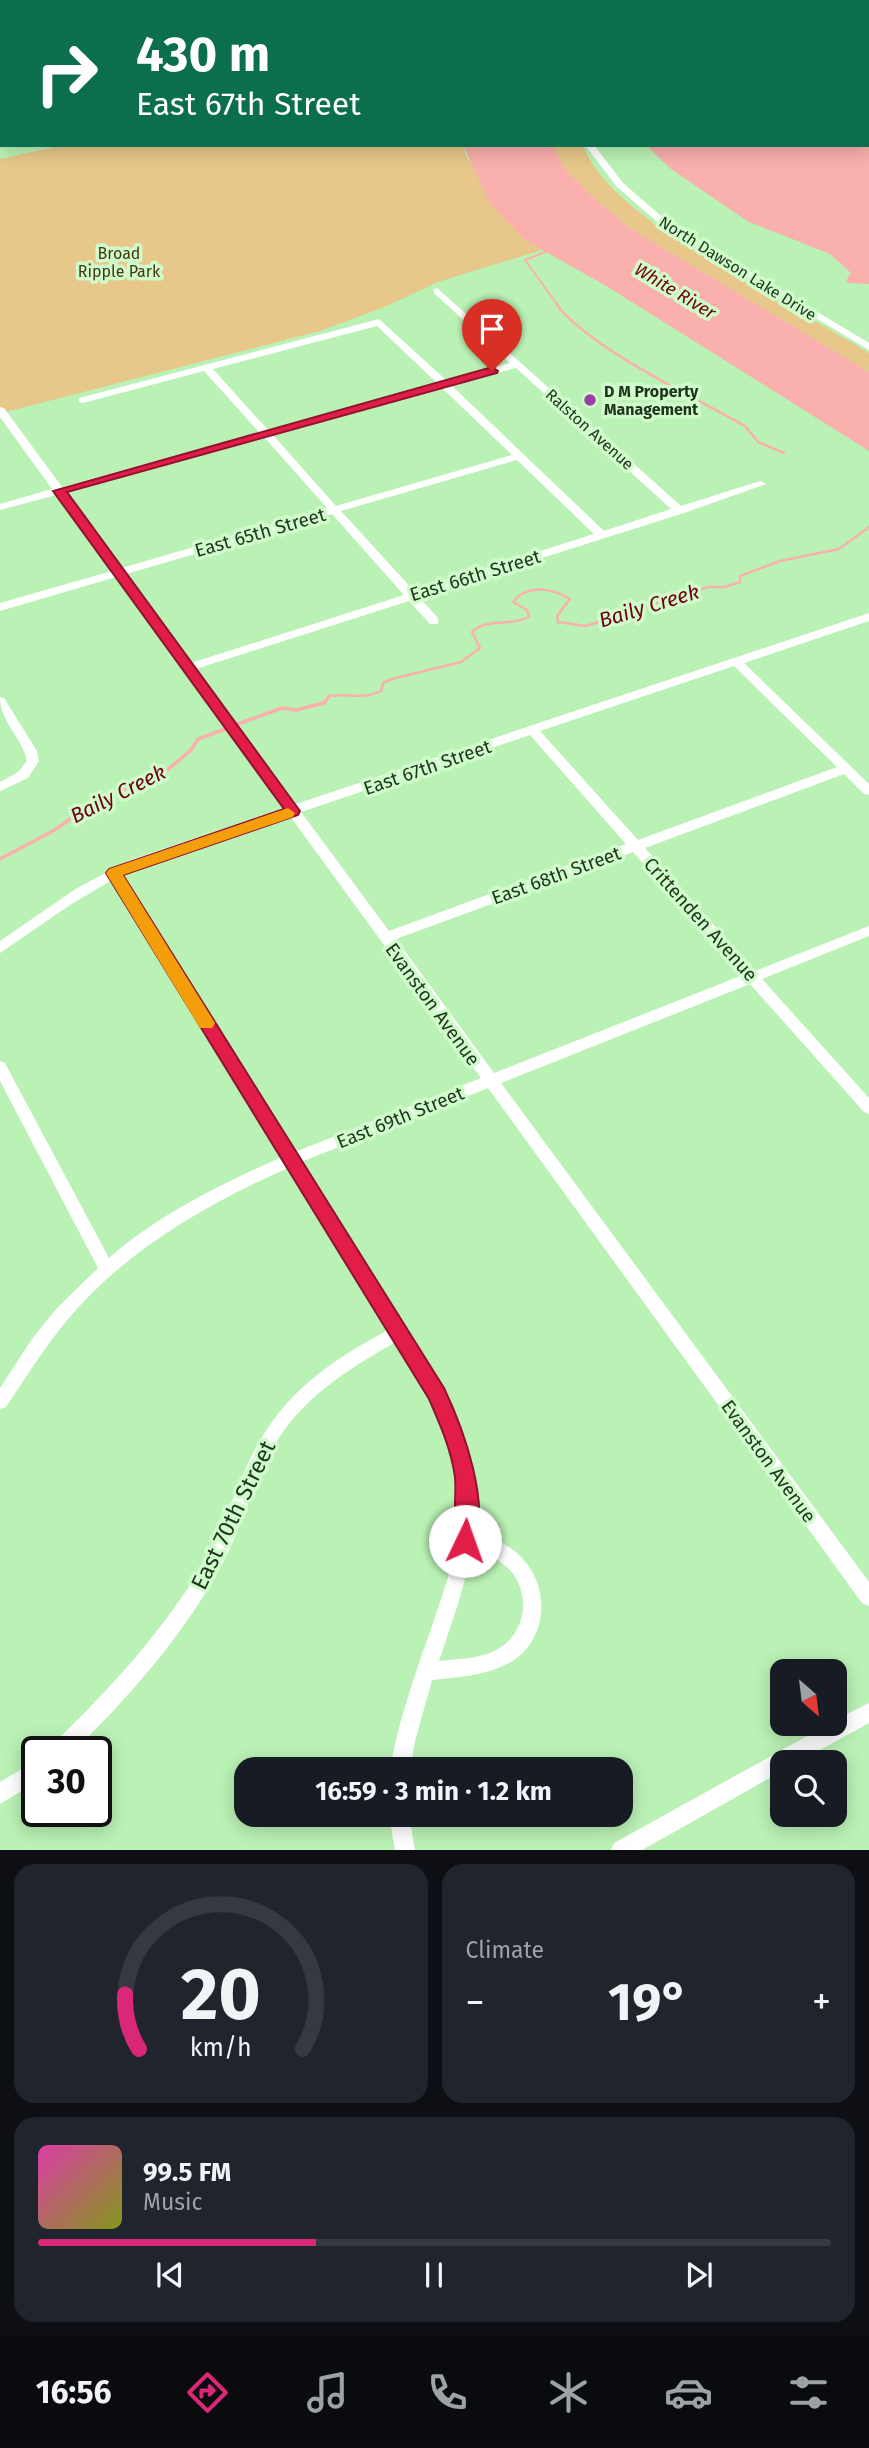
<!DOCTYPE html>
<html lang="en">
<head>
<meta charset="utf-8">
<style>
	:root { --surface:#171b24; --page:#20242c; --text:#f1f3f6; --muted:#9ea1a6; --line:#363941; --accent:#db2777 }
	body { margin:0; font-family:"Fira Sans",sans-serif; background:var(--page); color:var(--text); height:100vh; display:flex; flex-direction:column; font-size:26px; white-space:nowrap }
	* { box-sizing:border-box; margin:0 }
	p { font-size:23px; color:var(--muted) }
	.icon { flex:none; width:38px; height:38px; fill:none; stroke:currentColor; stroke-width:2; stroke-linecap:round; stroke-linejoin:round }
	.map { position:relative; height:1850px; overflow:hidden }
	.panel { display:flex; flex-direction:column; gap:14px; padding:14px; background:#0d0f14; flex:1 }
	.panel>* { flex:none }
	.hud { position:absolute; left:0px; top:0px; width:870px; height:147px; box-shadow:0 4px 18px #0003; background:#0b6e4f; color:#fff; overflow:hidden }
	.needle { width:46px; rotate:152deg }
	.buttons { position:absolute; left:770px; top:1659px; display:grid; gap:14px }
	.buttons a { display:grid; place-items:center; width:77px; height:77px; border-radius:14px; background:var(--surface); box-shadow:0 4px 18px #0003; font-size:35px }
	.speed { position:absolute; left:21px; top:1736px; display:flex; gap:14px; font-size:35px; font-weight:700; text-align:center }
	.speed>* { display:grid; place-content:center; width:91px; height:91px; border-radius:50%; background:var(--surface); box-shadow:0 4px 18px #0003; line-height:1 }
	.speed .limit { border:4px solid #111; border-radius:10px; background:#fff; color:#111 }
	.pin { position:absolute; display:grid; place-items:center; width:60px; height:60px; color:#fff; margin:-72px -30px; border-radius:50% 50% 50% 0; rotate:-45deg; box-shadow:0 0 7px #0007 }
	.pin .icon { rotate:45deg }
	.me { position:absolute; width:77px; margin:-38px; rotate:3deg; stroke-linejoin:round; filter:drop-shadow(0 0 5px #0008) }
	.turn { display:flex; align-items:center; gap:24px; height:147px; padding:0 21px; font-size:32px }
	.turn .icon { width:91px; height:91px; stroke-width:2.5 }
	.turn b { display:block; font-size:49px; line-height:60px }
	.big { font-size:52px; font-weight:700; line-height:1.1 }
	.panel .tile { flex:1; display:flex; flex-direction:column; justify-content:center; gap:10px; min-width:0; padding:0 24px; border-radius:21px; background:var(--page) }
	.panel .dial { align-items:center; gap:0 }
	.dial svg { height:182px; overflow:visible; fill:none; stroke:var(--line); stroke-width:7; stroke-linecap:round; text-anchor:middle }
	.dial text { fill:var(--text); stroke:none }
	.song { display:flex; align-items:center; gap:21px }
	.cover { width:84px; height:84px; border-radius:10px; background:linear-gradient(135deg,hsl(320 70% 55%),hsl(70 70% 35%)) }
	.played { height:7px; border-radius:4px; background:linear-gradient(90deg,var(--accent) 35%,var(--line) 35%) }
	.keys { display:flex; justify-content:space-around; direction:ltr }
	.heat { display:flex; justify-content:space-between; align-items:center; font-size:38px; direction:ltr }
	.panel .tiles { flex:1; display:grid; gap:14px; grid-template-columns:1fr 1fr }
	.tile:last-child { grid-column:span 2 }
	.trip { position:absolute; left:234px; top:1757px; width:399px; height:70px; border-radius:21px; background:var(--surface); box-shadow:0 4px 18px #0003; font-weight:700; line-height:70px; text-align:center }
	.menu { display:flex; height:112px; justify-content:space-around; align-items:center; background:#090b0e; color:var(--muted) }
	.menu .icon { width:49px; height:49px }
	.menu .active { color:var(--accent) }
	.menu b { font-size:32px; color:var(--text) }
	.map>svg:first-child { display:block }
</style>
</head>
<body>
<div class="map">
<svg width="869" height="1850" viewBox="0 0 869 1850">
	<rect width="100%" height="100%" fill="#baf2b5"/>
	<path fill="#e7c78a" d="M64 145H463L466 156 525 240 542 250 438 282 387 306 320 331 2 413 0 410V159Z
		M553 145H583C596 181 635 209 665 232L869 353V372L633 230 595 199 565 169Z"/>
	<path fill="#fab0ac" d="M869 112V284L848 283 846 281 851 273 830 254 747 221 671 169 646 145H868Z
		M463 145H553L565 169 595 199 633 230 869 372V451L608 287 525 240 490 204Z"/>
	<g fill="none" stroke-linecap="round" stroke-linejoin="round">
		<path stroke="#fab0ac" stroke-width="2" d="M545 252 525 260 559 307"/>
		<path stroke="#fab0ac" stroke-width="2.5" d="M557 305C591 349 694 397 745 426L758 442 784 453
			M326 700 329 696C348 693 363 700 381 691L383 683 392 679 461 662 480 648 472 632C489 617 510 627 529 617L527 610 513 602C527 584 553 588 570 599L557 616 558 622 586 626 708 587H725L740 582V576L780 561 839 549 869 527"/>
		<path stroke="#fab0ac" stroke-width="3.5" d="M235 725 282 708 296 710 324 703 328 698
			M0 859 53 831 89 806 166 771 191 750 198 739 228 728"/>
		<path fill="#fff" fill-rule="evenodd" d="M74 0H82L84 2H75Z
			M197 0H206L208 2H199Z
			M0 42H2V48H0Z
			M868 77H869V81H868Z
			M585 145H594L623 183 668 222 869 343V350L662 226 617 187Z
			M437 288 681 506 757 482 761 481 766 484 684 513 419 597 438 618V624H430L409 601 196 669 296 804 869 613V621L744 663 869 784V795L864 794 844 774 645 848 755 971 869 926V936L762 979 869 1098V1114L864 1112 750 984 501 1083 869 1582V1606L862 1603 488 1088 301 1162 446 1394C466 1438 478 1481 476 1529 492 1537 510 1545 522 1558 552 1589 547 1644 507 1664 484 1676 457 1677 432 1680L415 1741 410 1769H390C399 1718 417 1669 434 1620 446 1585 459 1548 459 1511 459 1477 450 1443 437 1412 426 1387 410 1365 396 1342 348 1369 300 1399 273 1448 251 1487 241 1531 219 1570 181 1638 129 1697 73 1752H49L52 1745C110 1689 164 1630 205 1561 222 1531 232 1499 246 1468 277 1398 323 1365 388 1330L288 1168C207 1204 126 1250 68 1319 45 1347 26 1377 6 1407L0 1409V1388L32 1339 57 1308 98 1268 0 1081V1061L5 1063 7 1067 109 1258C159 1214 221 1184 282 1157L112 880 70 905 0 953V941L77 888 130 860 284 808 116 577 0 611V603L112 571 56 495 0 510V504L52 489 0 417V407L4 408 62 487 259 432 204 371 83 403 79 402V398L379 319 446 380 510 363 434 293V289ZM377 326 437 383 268 430 213 369ZM516 368 671 509 604 531 451 385ZM442 388 512 455 336 506 273 435ZM264 437 327 508 122 568 66 492ZM517 460 594 534 414 591 341 511ZM332 514 404 595 191 663 126 574ZM734 666 837 767 638 840 540 731ZM530 735 626 844 389 931 301 812ZM290 816 481 1078 295 1152 122 875 140 866ZM633 852 743 975 494 1073 396 939ZM474 1546C486 1553 500 1560 510 1570 533 1596 525 1638 492 1652 476 1659 456 1659 439 1661L458 1604Z
			M0 697 4 698 37 751 39 761 28 778 0 791V782L18 772 27 761C22 737 0 722 0 697Z
			M869 1703V1723L798 1762H782V1771L642 1850H611L614 1843 829 1724H835V1720Z
			M37 1760V1782L0 1804V1782Z
			M389 1815H409L415 1850H395Z"/>
		<path fill="#fff" fill-rule="evenodd" d="M268 0H285L266 2Z
			M0 52H2V58H0Z"/>
	</g>
	<path fill="#e11d48" stroke="#92132f" stroke-width="2" d="M492 367 498 371 497 373 67 492 300 811 298 815 123 875 444 1388C463 1428 492 1506 473 1548L465 1551 458 1548C451 1534 457 1496 455 1477 451 1449 440 1424 429 1399L106 873 109 869 284 809 53 491Z"/>
	<path fill="#f59e0b" d="M288 808 295 813 293 817 123 875 215 1023 212 1028H200L106 873 109 869Z"/>
	<circle fill="#9a3da7" stroke="#d0fccb" stroke-width="2.5" cx="590" cy="400" r="7"/>
	<g text-anchor="middle" stroke-width="7" stroke-linejoin="round" paint-order="stroke">
		<g font-size="16" fill="#463512" stroke="#d0fccb">
			<text x="119" y="259">Broad<tspan x="119" dy="18">Ripple Park</tspan></text>
		</g>
		<g font-size="16" fill="#1f351d" stroke="#d0fccb">
			<text transform="translate(738 268) rotate(32)" y="6">North Dawson Lake Drive</text>
			<text transform="translate(590 429) rotate(42)" y="6">Ralston Avenue</text>
		</g>
		<g font-size="16" font-weight="bold" fill="#1f351d" stroke="#d0fccb" text-anchor="start">
			<text x="604" y="397">D M Property<tspan x="604" dy="18">Management</tspan></text>
		</g>
		<g font-size="18" font-style="italic" fill="#710013" stroke="#d0fccb">
			<text transform="translate(675 291) rotate(31)" y="6">White River</text>
		</g>
		<g font-size="19" fill="#1f351d" stroke="#d0fccb">
			<text transform="translate(260 532) rotate(-16)" y="7">East 65th Street</text>
			<text transform="translate(475 575) rotate(-17)" y="7">East 66th Street</text>
			<text transform="translate(427 767) rotate(-19)" y="7">East 67th Street</text>
			<text transform="translate(556 875) rotate(-20)" y="7">East 68th Street</text>
			<text transform="translate(701 919) rotate(48)" y="7">Crittenden Avenue</text>
			<text transform="translate(433 1004) rotate(54)" y="7">Evanston Avenue</text>
			<text transform="translate(400 1117) rotate(-22)" y="7">East 69th Street</text>
			<text transform="translate(769 1461) rotate(54)" y="7">Evanston Avenue</text>
		</g>
		<g font-size="21" font-style="italic" fill="#710013" stroke="#d0fccb">
			<text transform="translate(649 606) rotate(-17)" y="7">Baily Creek</text>
			<text transform="translate(118 794) rotate(-27)" y="7">Baily Creek</text>
		</g>
		<g font-size="23" fill="#1f351d" stroke="#d0fccb">
			<text transform="translate(233 1515) rotate(-64)" y="8">East 70th Street</text>
		</g>
	</g>
</svg>
<div class="buttons">
<a><svg class="needle" viewBox="-14 -14 28 28"><path d="M0-13l5 13h-10z" fill="#e53935"/><path d="M0 13l5-13h-10z" fill="#9ea1a6"/></svg></a>
<a><svg class="icon" aria-label="search" viewBox="0 0 24 24"><circle cx="10" cy="10" r="6"/><path d="M15 15l6 6"/></svg></a>
</div>
<div class="speed"><div class="limit">30</div></div>
<div class="pin" style="left:492px;top:371px;background:#d93025"><svg class="icon" aria-label="arrive" viewBox="0 0 24 24"><path d="M6 21V4h12l-3 4 3 4H6"/></svg></div>
<svg class="me" style="left:465px;top:1541px" viewBox="-20 -20 40 40"><circle r="19" fill="#fff"/><path d="M0-13L10 11 0 6-10 11z" fill="#e11d48"/></svg>
<div class="trip">16:59 · 3 min · 1.2 km</div>
<div class="hud">
<div class="turn"><svg class="icon" aria-label="right" viewBox="0 0 24 24"><path d="M7 20v-9h11M14 6l5 5-5 5"/></svg><div><b>430 m</b>East 67th Street</div></div>
</div>
</div>
<section class="panel">
<div class="tiles">
<div class="tile dial"><svg viewBox="0 0 100 80">
<path d="M14 69A42 42 0 1 1 86 69"/>
<path d="M14 69A42 42 0 0 1 8 45" stroke="#db2777"/>
<text x="50" y="56" font-size="32" font-weight="700">20</text>
<text x="50" y="72" font-size="11">km/h</text>
</svg></div>
<div class="tile"><p>Climate</p>
<div class="heat"><a>−</a><b class="big">19°</b><a>+</a></div>
</div>
<div class="tile">
<div class="song"><i class="cover"></i><div><b>99.5 FM</b><p>Music</p></div></div>
<div class="played"></div>
<div class="keys"><svg class="icon" aria-label="previous" viewBox="0 0 24 24"><path d="M18 5L8 12l10 7zM5 5v14"/></svg><svg class="icon" aria-label="pause" viewBox="0 0 24 24"><path d="M8 5v14M16 5v14"/></svg><svg class="icon" aria-label="next" viewBox="0 0 24 24"><path d="M6 5l10 7-10 7zM19 5v14"/></svg></div>
</div>
</div>
</section>
<nav class="menu">
<b>16:56</b>
<svg class="icon active" aria-label="directions" viewBox="0 0 24 24"><path d="M12 3l9 9-9 9-9-9zM9 14v-3h6M13 9l2 2-2 2"/></svg>
<svg class="icon" aria-label="music" viewBox="0 0 24 24"><path d="M9 18V5l10-2v13"/><circle cx="6" cy="18" r="3"/><circle cx="16" cy="16" r="3"/></svg>
<svg class="icon" aria-label="phone" viewBox="0 0 24 24"><path d="M5 4h4l2 5-3 2q2 4 5 5l2-3 5 2v4C11 20 4 13 5 4z"/></svg>
<svg class="icon" aria-label="climate" viewBox="0 0 24 24"><path d="M12 3v18M4 7l16 10M4 17L20 7"/></svg>
<svg class="icon" aria-label="car" viewBox="0 0 24 24"><path d="M5 17H2v-5l4-1 3-4h7l3 4 3 1v5h-3M9 17h6M6 11h13"/><circle cx="7" cy="17" r="2"/><circle cx="17" cy="17" r="2"/></svg>
<svg class="icon" aria-label="filters" viewBox="0 0 24 24"><path d="M4 7h16M4 17h16"/><circle cx="9" cy="7" r="2"/><circle cx="15" cy="17" r="2"/></svg>
</nav>
</body>
</html>
